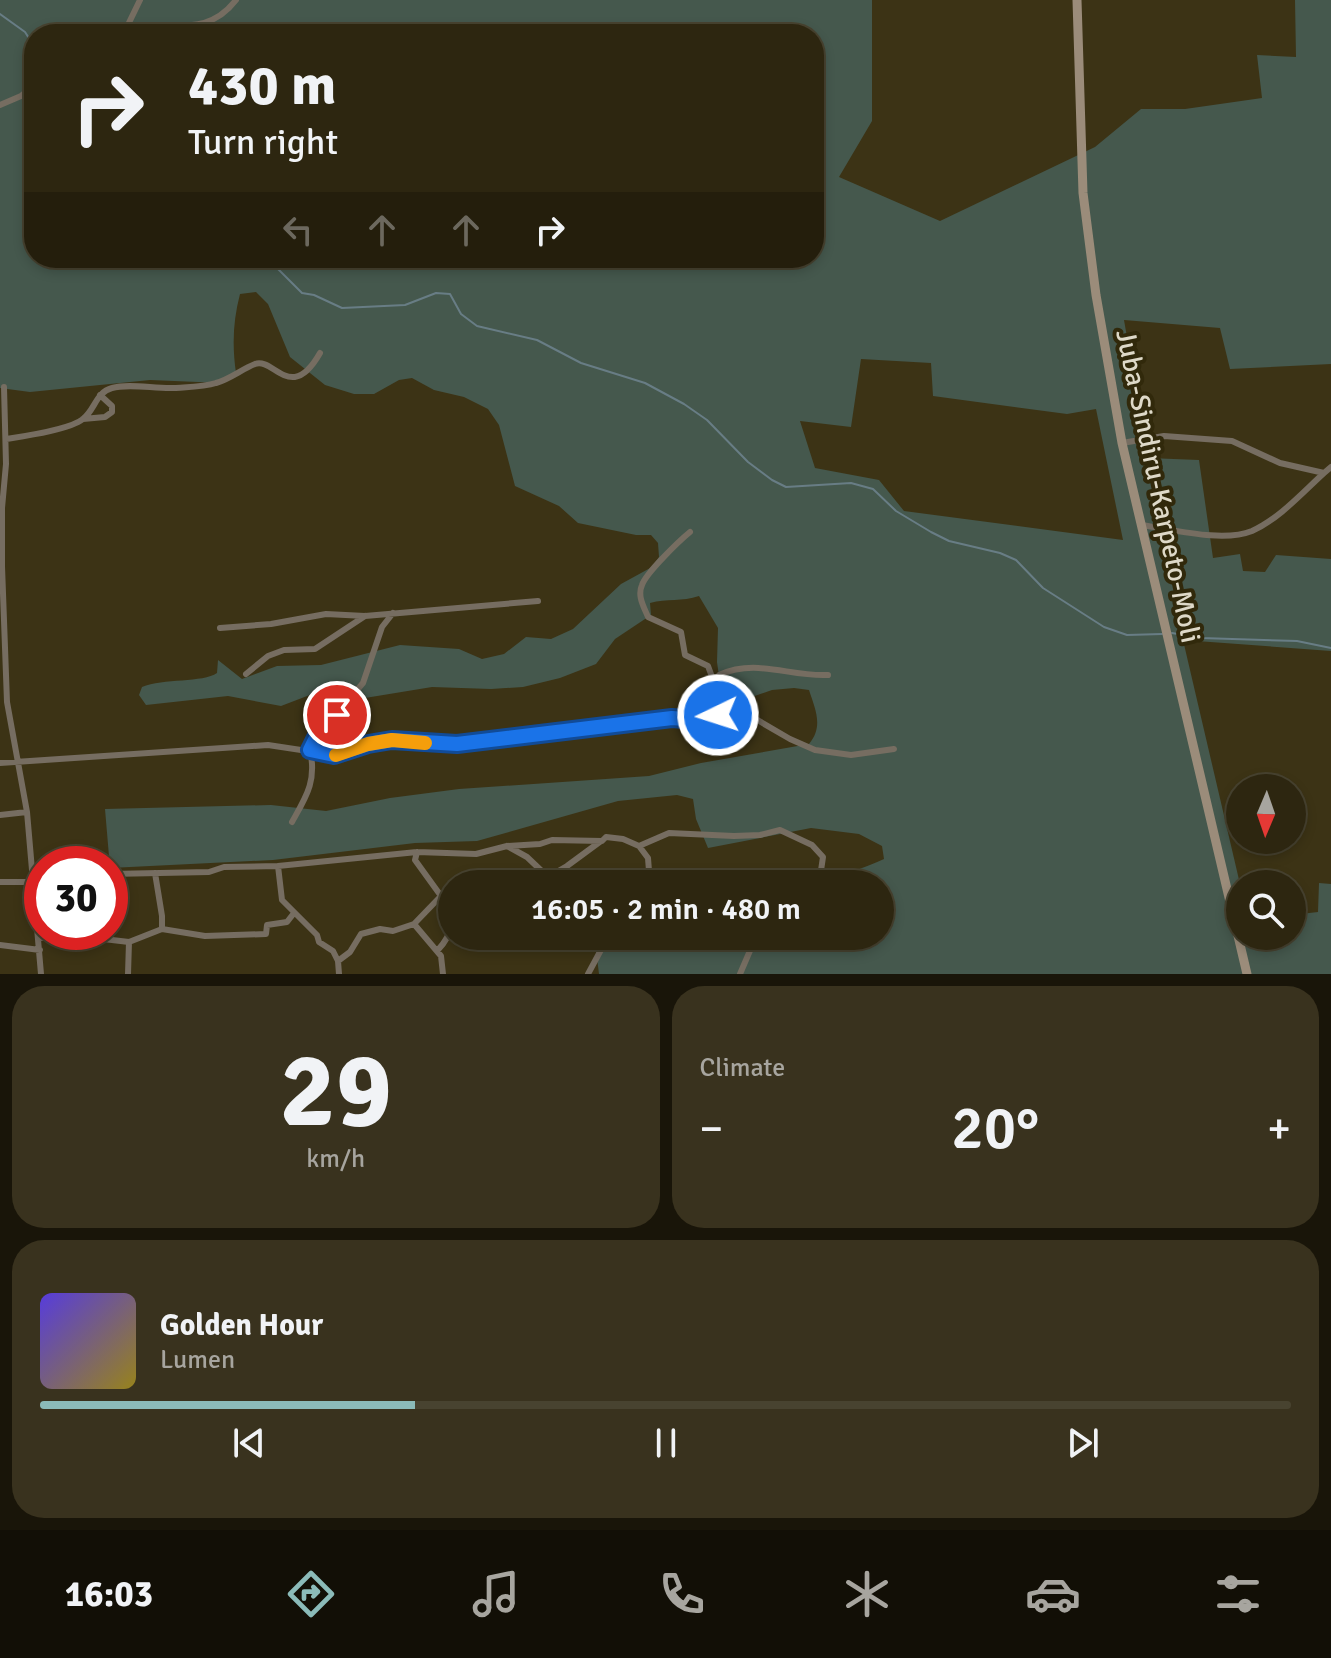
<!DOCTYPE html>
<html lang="en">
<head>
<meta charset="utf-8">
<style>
	:root { --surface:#2d2610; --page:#39321e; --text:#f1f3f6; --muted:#a7a59f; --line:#484330; --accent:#8bbbb9 }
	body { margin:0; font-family:Signika,sans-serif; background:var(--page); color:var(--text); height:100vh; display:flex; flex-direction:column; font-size:30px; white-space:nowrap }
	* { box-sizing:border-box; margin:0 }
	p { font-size:26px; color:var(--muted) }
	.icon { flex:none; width:44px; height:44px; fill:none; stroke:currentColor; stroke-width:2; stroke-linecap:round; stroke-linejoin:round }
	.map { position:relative; height:974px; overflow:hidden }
	.panel { display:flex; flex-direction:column; gap:12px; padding:12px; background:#191509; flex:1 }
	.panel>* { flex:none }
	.top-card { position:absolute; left:24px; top:24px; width:800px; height:244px; border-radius:32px; box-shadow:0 4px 12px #0003,0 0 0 2px var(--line); background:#2d2610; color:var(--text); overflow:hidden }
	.needle { width:52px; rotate:182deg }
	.tools { position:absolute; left:1226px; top:774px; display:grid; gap:16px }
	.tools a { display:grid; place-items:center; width:80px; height:80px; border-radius:50%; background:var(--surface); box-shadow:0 4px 12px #0003,0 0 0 2px var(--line); font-size:40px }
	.speed { position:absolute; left:24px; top:846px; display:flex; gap:16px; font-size:40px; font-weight:700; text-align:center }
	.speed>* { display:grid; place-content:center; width:104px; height:104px; border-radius:50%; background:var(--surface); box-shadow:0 4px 12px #0003,0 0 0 2px var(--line); line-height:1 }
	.speed .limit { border:12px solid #d22; background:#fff; color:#111 }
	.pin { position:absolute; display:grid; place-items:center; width:68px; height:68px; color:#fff; margin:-34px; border:4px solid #fff; border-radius:50%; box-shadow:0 2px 8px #0007 }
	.me { position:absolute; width:88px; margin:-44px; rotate:266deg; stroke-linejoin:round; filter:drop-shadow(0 0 6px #0008) }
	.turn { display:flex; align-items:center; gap:28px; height:168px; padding:0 32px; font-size:36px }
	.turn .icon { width:104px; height:104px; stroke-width:2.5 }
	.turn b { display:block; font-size:56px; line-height:68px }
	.lanes { display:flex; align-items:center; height:76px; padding:0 32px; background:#0003; justify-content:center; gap:40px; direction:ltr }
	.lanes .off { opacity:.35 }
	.big { font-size:60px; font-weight:600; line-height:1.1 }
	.panel .widget { flex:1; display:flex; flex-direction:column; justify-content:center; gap:12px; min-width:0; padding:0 28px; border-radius:32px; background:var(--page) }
	.panel .dial { align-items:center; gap:0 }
	.dial b { font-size:104px; line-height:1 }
	.song { display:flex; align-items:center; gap:24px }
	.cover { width:96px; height:96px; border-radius:12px; background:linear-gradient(135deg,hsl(250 70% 55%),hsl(50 70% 35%)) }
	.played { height:8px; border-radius:4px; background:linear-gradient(90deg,var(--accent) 30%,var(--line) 30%) }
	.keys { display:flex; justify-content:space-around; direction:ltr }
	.heat { display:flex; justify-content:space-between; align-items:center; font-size:44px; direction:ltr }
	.panel .tiles { flex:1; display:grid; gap:12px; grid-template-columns:1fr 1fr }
	.widget:last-child { grid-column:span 2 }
	.trip { position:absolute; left:438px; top:870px; width:456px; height:80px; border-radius:40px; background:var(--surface); box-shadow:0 4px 12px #0003,0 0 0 2px var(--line); font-weight:600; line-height:80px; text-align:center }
	.tabs { display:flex; height:128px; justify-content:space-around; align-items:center; background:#120f06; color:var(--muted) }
	.tabs .icon { width:56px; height:56px }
	.tabs .selected { color:var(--accent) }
	.tabs b { font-size:36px; color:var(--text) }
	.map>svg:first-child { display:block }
</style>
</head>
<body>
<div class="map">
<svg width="1331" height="974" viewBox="0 0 1331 974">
	<rect width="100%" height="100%" fill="#3c3315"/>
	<path fill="#45584d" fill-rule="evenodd" d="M0 0H872V121L839 177 940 221 1095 147 1141 109H1185L1262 98 1257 55 1296 57 1295 0H1331V364L1230 369 1220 328 1124 320 1148 458 1199 460 1213 558 1240 554 1243 571 1265 572 1276 555 1331 559V651L1183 640 1240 884V936H1292V915L1318 912 1319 883 1331 884V974H599L595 942 605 936H880V884H779C820 880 847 876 884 859L882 846 859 834 811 828 708 848 696 819 693 799 677 795 618 801 477 841 415 843 273 860 110 868 105 809 271 805 326 811 390 798 459 789 649 776 701 763 809 744C824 726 815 709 809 690L794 688 772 690 743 700 721 691 717 662 718 628 699 596C682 602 667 598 650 603L651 615 615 639 596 664 560 678 523 687 491 689 432 687 365 698 315 693 281 706 228 696 146 705 139 695 142 687C163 678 203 683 217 673L218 660 242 679 277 666 321 665 400 645 459 649 482 659 504 654 526 637 551 639 573 629 621 584 652 567 659 557 658 543 651 535H636L578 523 559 506 515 486 499 425 488 409 464 397 434 390 412 378 399 380 374 394H354L325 385 290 357 268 304 256 292 240 294C233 321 232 345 236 373L222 383 150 380 30 392 0 388ZM34 34H814V258H34ZM861 359 931 363 933 396 1067 414 1096 409 1123 540 904 511 879 480 815 468 800 421 851 427Z"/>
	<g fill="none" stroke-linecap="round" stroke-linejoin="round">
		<path stroke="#687d85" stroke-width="2" d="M0 14 25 32 34 46
			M267 258 302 293 314 295 342 308 405 305 436 293 450 294 461 314 477 326 537 340 581 363 645 383 684 404 707 420 748 462 772 480 786 487 851 483 873 489 896 511 931 532 949 541 1000 553 1016 560 1043 588 1104 627 1127 635 1162 634
			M1172 633 1201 638 1297 641 1331 648"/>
		<path stroke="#766d61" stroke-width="6" d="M124 33C163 15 203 43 236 0
			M124 33 140 0
			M0 105 21 96 34 85
			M4 387 6 464 2 508V566L7 702 27 812 41 974
			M83 419 105 417 112 412V406L100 395
			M6 439C25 436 69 430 83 419 95 410 96 392 112 388 129 383 155 389 174 388 186 387 204 387 216 383 230 379 242 369 255 364 274 357 291 404 320 353
			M1122 443 1164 436 1232 441 1280 463 1324 473 1331 467
			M1141 525C1172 529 1222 543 1252 531 1279 519 1303 492 1324 473
			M220 628 271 624 326 614 365 616 538 601
			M246 674 268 656 284 650 315 649 365 616
			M715 685 719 675C757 658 789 677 828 675
			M346 703 363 683 382 627 393 613
			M718 715 754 718 790 739 815 750 851 755 894 749
			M0 763 268 745 334 755 368 744 392 740 457 744 672 718 696 720 718 715 715 685 708 666 685 655 681 632 648 617C644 607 637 596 642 585 646 573 679 541 690 532
			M0 815 27 812
			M292 822C306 797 317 781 310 750L324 722 337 715
			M507 846 527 857 548 877 567 866 601 841
			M639 846 648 858 650 884
			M278 866 282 900 317 935 319 942 333 951 338 961
			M155 873 162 916V929
			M110 874 209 872 224 867 278 866 417 852 476 854 507 846 540 844 552 840 602 841 606 837 623 839 639 846 669 833 734 836 760 835 780 830 812 845 823 857 819 884
			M0 882H42
			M659 884 672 878
			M414 924 441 956 443 974
			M39 938 78 936 129 942 162 929 205 936 266 934 267 925 287 922 294 913
			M0 945 40 950
			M437 951C456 931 453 919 441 896
			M128 974 129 942
			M339 974 338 961 350 952 361 934 380 929 393 931 414 924 441 896 415 860 417 852
			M588 974 602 948 614 936
			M740 974 752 946 760 936"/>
		<path stroke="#9b8c7a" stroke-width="9" d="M1077 0 1083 193 1096 295 1122 443 1247 974"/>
	</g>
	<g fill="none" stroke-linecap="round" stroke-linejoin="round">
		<g stroke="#114b97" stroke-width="20">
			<path id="route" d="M337 715 324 722 310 750 334 755 368 744 392 740 457 744 672 718 696 720 718 715"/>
		</g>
		<use href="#route" stroke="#1a73e8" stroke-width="14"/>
		<path stroke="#f59e0b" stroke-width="14" d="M336 755 368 744 392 740 425 743"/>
	</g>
	<g text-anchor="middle" stroke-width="8" stroke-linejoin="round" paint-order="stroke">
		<g font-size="28" fill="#ded9c8" stroke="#31290b">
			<text transform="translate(1159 486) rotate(78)" y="10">Juba-Sindiru-Karpeto-Moli</text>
		</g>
	</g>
</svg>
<div class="tools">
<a><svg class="needle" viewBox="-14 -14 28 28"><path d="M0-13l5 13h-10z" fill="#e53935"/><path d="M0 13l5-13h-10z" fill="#a7a59f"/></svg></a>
<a><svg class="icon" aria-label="search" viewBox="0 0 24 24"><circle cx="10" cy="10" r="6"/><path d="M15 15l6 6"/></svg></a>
</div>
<div class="speed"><div class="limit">30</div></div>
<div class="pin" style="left:337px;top:715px;background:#d93025"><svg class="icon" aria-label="arrive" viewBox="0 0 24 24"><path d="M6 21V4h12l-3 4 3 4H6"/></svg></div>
<svg class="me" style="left:718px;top:715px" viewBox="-20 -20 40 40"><circle r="17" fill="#1a73e8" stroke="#fff" stroke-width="3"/><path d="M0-11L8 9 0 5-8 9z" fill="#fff"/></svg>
<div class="trip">16:05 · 2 min · 480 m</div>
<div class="top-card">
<div class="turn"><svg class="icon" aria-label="right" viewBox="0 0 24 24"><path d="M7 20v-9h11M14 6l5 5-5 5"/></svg><div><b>430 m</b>Turn right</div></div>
<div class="lanes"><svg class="icon off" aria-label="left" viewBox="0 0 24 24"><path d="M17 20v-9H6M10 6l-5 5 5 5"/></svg><svg class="icon off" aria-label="ahead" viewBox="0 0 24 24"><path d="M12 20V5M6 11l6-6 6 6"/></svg><svg class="icon off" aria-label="ahead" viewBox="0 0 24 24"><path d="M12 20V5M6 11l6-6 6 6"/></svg><svg class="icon" aria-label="right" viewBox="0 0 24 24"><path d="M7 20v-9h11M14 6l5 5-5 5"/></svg></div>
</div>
</div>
<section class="panel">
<div class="tiles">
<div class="widget dial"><b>29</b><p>km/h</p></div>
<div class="widget"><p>Climate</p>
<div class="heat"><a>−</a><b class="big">20°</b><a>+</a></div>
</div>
<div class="widget">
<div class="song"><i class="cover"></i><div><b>Golden Hour</b><p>Lumen</p></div></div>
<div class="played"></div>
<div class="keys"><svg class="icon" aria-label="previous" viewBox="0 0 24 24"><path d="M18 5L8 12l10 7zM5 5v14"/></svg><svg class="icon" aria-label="pause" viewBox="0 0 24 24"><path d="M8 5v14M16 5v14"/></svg><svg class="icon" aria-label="next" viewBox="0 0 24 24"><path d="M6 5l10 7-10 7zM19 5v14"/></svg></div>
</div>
</div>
</section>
<nav class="tabs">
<b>16:03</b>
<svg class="icon selected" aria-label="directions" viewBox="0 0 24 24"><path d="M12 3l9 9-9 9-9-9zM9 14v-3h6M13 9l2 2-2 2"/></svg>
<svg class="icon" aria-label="music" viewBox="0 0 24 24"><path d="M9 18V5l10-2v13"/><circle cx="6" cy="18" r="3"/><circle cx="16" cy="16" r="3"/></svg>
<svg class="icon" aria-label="phone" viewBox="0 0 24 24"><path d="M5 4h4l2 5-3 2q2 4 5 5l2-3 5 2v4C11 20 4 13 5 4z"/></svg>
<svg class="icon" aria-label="climate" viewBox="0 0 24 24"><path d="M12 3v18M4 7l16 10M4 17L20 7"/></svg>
<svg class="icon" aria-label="car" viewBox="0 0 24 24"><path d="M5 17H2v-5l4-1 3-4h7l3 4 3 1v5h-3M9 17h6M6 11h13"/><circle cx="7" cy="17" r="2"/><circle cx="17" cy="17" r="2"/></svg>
<svg class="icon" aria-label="filters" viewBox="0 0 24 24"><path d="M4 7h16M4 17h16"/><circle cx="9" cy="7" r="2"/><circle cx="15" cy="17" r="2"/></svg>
</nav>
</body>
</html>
